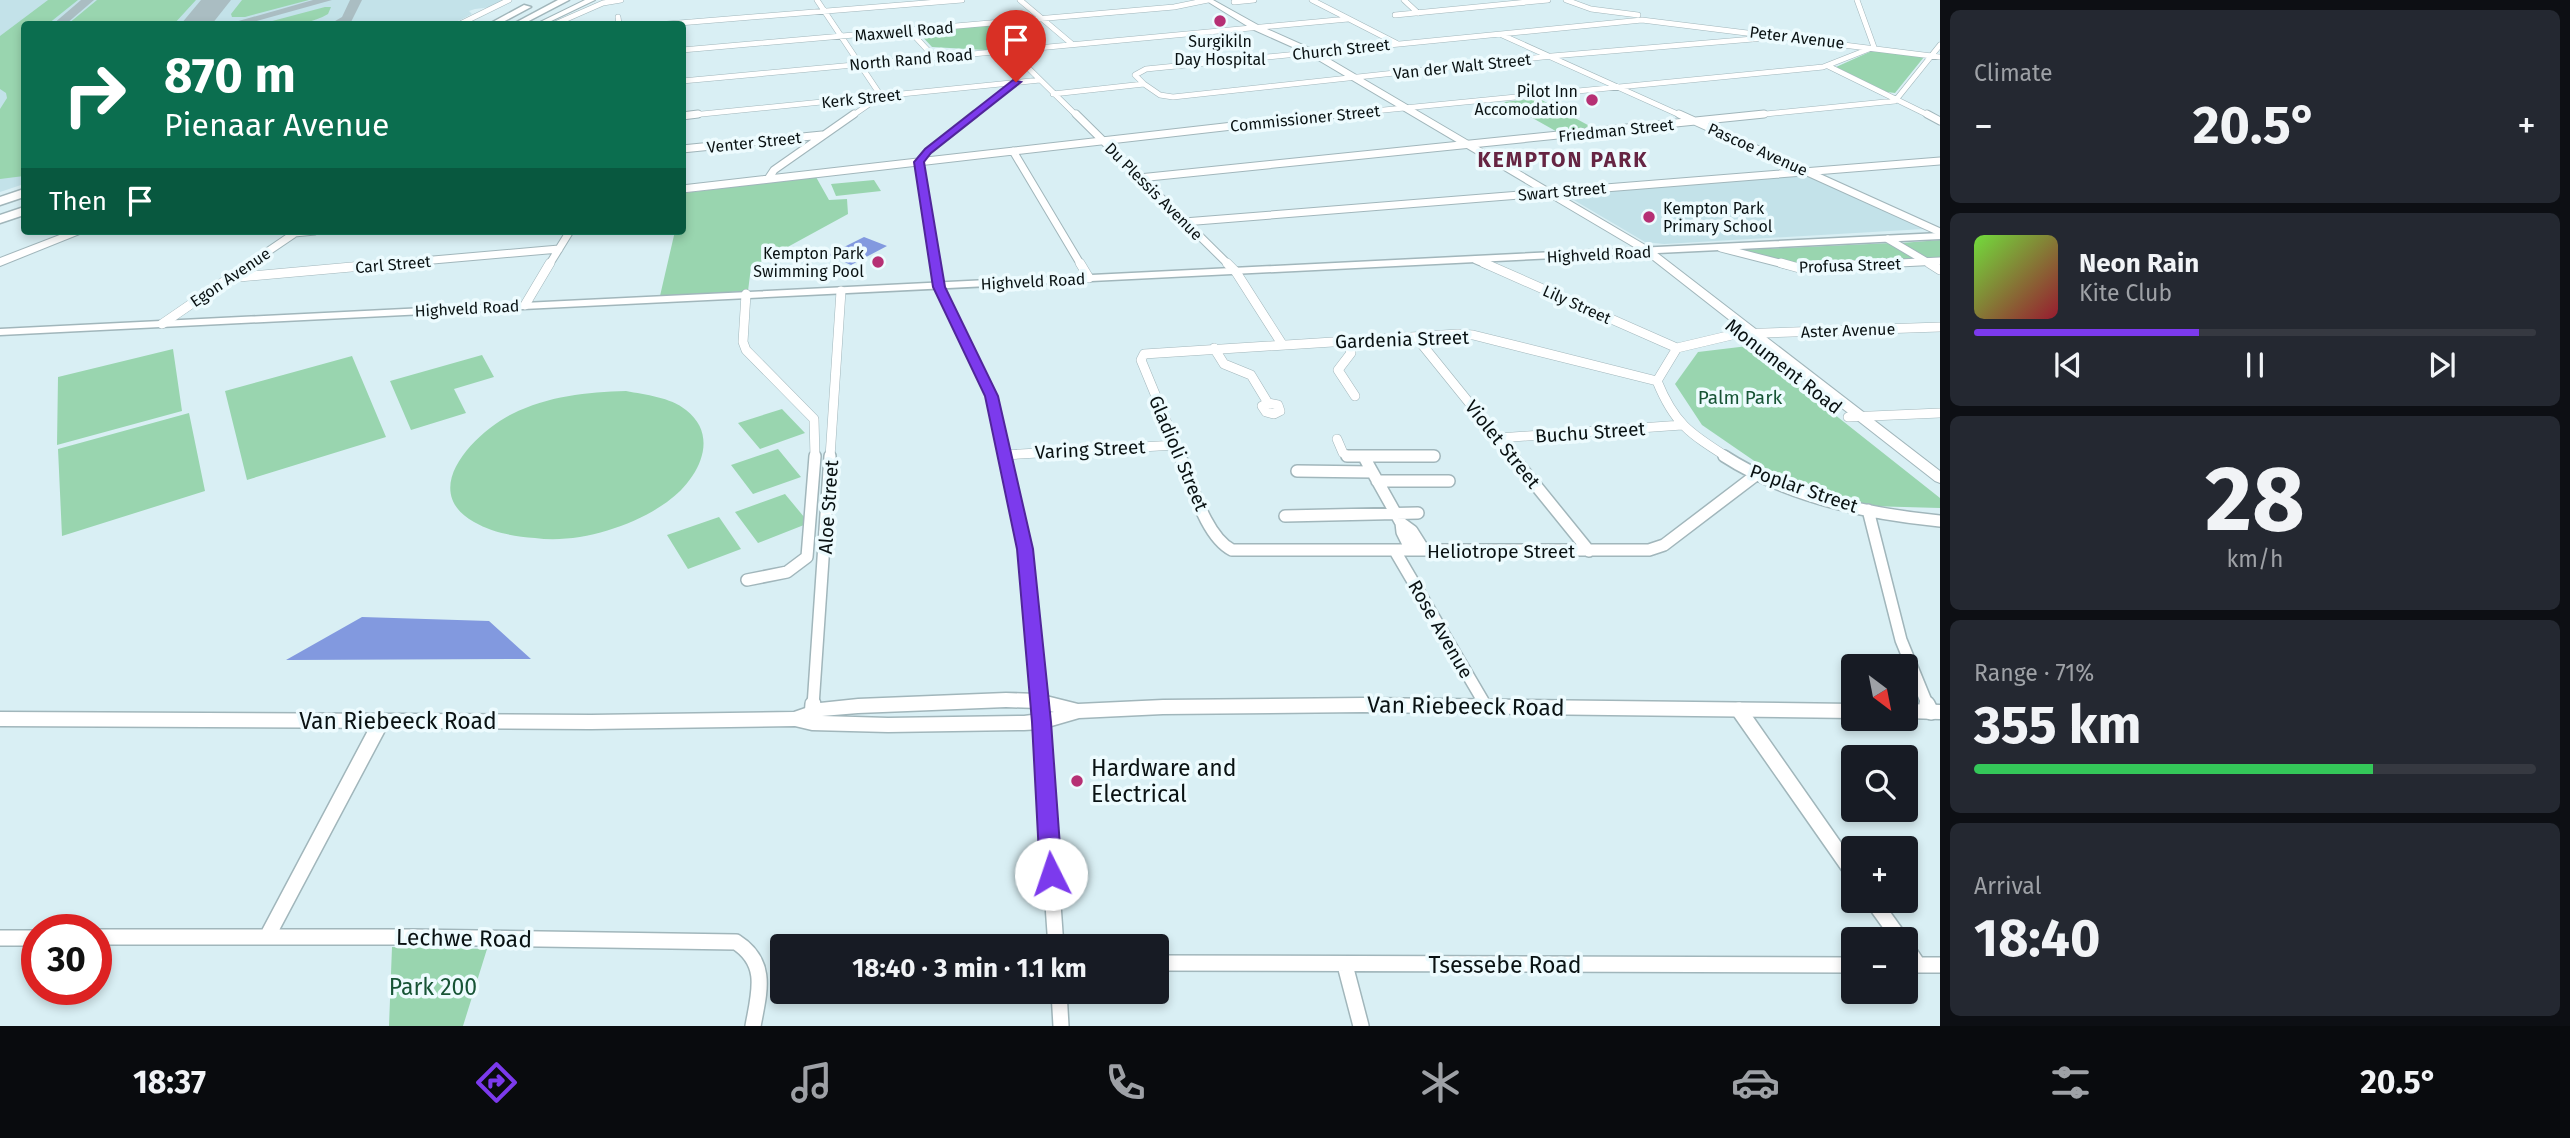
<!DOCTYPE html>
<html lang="en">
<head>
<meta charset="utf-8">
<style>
	:root { --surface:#171b24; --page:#242831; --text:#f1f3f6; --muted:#9ea1a6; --line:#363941; --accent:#7c3aed }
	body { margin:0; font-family:"Fira Sans",sans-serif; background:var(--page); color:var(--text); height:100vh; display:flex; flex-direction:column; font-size:26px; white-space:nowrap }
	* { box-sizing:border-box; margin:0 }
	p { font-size:23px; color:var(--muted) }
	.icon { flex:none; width:38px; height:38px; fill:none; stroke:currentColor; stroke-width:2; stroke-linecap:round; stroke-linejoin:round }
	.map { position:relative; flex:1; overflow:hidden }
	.side { display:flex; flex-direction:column; gap:10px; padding:10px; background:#0d0f14; width:630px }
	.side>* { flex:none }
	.top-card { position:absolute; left:21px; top:21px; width:665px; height:214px; border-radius:7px; box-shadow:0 4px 10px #0003; background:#0b6e4f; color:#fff; overflow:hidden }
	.needle { width:46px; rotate:148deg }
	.tools { position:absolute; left:1841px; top:654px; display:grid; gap:14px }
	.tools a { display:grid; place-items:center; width:77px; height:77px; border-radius:7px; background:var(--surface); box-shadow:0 4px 10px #0003; font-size:35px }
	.speed { position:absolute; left:21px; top:914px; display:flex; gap:14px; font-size:35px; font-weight:700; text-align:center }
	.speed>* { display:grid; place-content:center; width:91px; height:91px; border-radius:50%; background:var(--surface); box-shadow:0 4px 10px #0003; line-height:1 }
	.speed .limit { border:10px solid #d22; background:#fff; color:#111 }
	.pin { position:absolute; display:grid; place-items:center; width:60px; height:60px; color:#fff; margin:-72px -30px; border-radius:50% 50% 50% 0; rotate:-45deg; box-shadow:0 0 7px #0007 }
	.pin .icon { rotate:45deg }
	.me { position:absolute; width:77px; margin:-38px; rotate:356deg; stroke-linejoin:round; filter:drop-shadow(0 0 5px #0008) }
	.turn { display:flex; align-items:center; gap:24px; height:147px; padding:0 28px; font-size:32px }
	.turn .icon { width:91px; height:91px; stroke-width:2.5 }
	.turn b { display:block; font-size:49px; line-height:60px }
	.then { display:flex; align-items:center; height:66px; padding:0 28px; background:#0003; gap:14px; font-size:26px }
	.big { font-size:52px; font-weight:700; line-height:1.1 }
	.side .card { flex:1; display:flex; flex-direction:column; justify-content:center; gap:10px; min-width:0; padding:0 24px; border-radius:10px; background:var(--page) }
	.side .dial { align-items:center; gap:0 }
	.dial b { font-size:91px; line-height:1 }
	.song { display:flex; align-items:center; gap:21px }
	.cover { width:84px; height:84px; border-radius:10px; background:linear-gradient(135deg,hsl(100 70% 55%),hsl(350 70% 35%)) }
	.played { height:7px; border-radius:4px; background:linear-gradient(90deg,var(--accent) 40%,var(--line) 40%) }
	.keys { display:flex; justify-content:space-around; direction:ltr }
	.heat { display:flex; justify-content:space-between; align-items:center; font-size:38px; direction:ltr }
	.charge { height:10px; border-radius:5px; background:linear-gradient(90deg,#34c759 71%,var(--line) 0) }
	.trip { position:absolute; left:770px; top:934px; width:399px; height:70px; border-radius:7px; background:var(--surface); box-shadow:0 4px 10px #0003; font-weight:700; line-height:70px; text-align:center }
	.menu { display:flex; height:112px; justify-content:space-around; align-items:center; background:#090b0e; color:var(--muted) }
	.menu .icon { width:49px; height:49px }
	.menu .on { color:var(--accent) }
	.menu b { font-size:32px; color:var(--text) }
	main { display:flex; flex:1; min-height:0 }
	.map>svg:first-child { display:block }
</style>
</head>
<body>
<main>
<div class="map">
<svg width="1940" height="1026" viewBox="0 0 1940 1026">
	<rect width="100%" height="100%" fill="#d9eff4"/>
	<path fill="#c3e2e9" d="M0 0H506L492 7 475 9 469 11 472 14 452 24H24V184L0 192Z
		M1806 175 1924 229 1664 244 1645 242 1567 196 1568 194Z"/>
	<path fill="#99d5af" d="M48 0H78L48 24H24V176L0 179V109L7 98 6 93 0 89V36Z
		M97 0H196L174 24H68Z
		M242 0H309L245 17H232L231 14Z
		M325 7H331L328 14C308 26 283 25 261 24Z
		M1008 23 1033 45 985 50 932 47 918 32Z
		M1874 50 1924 57 1895 93 1887 92 1836 67Z
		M1538 98 1597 130 1561 134 1504 102Z
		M816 177 829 200 847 199 848 214 751 267 748 291 660 296 675 231H682L684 193Z
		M874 180 881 191 836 196 831 184Z
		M1940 240V258H1927L1901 243Z
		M1891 243 1918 259 1796 264 1741 250Z
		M1748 346 1940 498V508L1868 506 1766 469 1702 425 1675 384 1698 352Z
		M173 349 182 411 57 445 58 377Z
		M482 355 494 377 454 389 466 413 411 430 390 381Z
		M352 356 386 437 247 480 225 391Z
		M626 391C646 395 670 397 686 410 722 438 696 482 667 502 632 527 577 544 535 538 513 536 493 533 474 522 417 490 476 432 512 414 548 396 587 392 626 391Z
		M782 409 805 433 760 449 738 423Z
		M189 413 205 491 62 536 58 449Z
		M778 449 801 477 753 494 731 465Z
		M785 494 809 523 758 543 735 512Z
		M719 517 741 549 688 569 667 535Z
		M392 947 487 949 463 1026H389Z"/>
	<path fill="#8299df" d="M864 237 887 246 851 265 828 255Z
		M362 617 489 621 531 659 286 660Z"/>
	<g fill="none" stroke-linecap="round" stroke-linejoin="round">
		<path fill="#aabdc2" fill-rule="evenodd" d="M81 0H94L66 24H53Z
			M313 0H332L246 24H228Z
			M350 0H362L351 22 330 24 342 17Z
			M199 17 209 24H196L193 21Z"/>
		<path fill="#aabdc2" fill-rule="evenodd" d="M201 0H231L212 24H181Z"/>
		<g stroke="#a1b6bb" stroke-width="6">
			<path id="minor-far4" d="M817 0 881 96 852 116
				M1020 0 1072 44
				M1312 0 1396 43
				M1404 0 1418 13
				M1566 0 1591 9 1638 15
				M1234 2 1254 0
				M1395 15 1548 0
				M618 17 619 24
				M460 24 509 0
				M555 24 603 3 621 0
				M667 24 962 0
				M909 30 934 57
				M1502 35 1682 116
				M682 50 1174 7 1208 0
				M1010 50 1077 116
				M1828 66 1930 116
				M682 81 1348 19
				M1144 84 1160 95 1173 97 1552 56 1765 38
				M1053 94 1144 84 1135 75 1146 69 1642 20 1940 57
				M682 116 1040 80
				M972 116 1016 82
				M1323 116 1823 67 1874 47 1857 0
				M1746 116 1895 101 1940 45"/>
		</g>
		<g stroke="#a1b6bb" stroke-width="9">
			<path id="minor-far3" d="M1076 114 1229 265
				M1679 114 1940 232
				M1927 114 1940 121
				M682 116 698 114
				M682 149 822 135
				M1013 151 1081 265
				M1139 178 1764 114
				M768 179 774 170 854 114
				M682 189 1338 114
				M1184 222 1940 161
				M294 233 315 231
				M1888 239 1932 265
				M1721 248 1787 265
				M1476 260 1488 265
				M248 265 298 231
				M376 265 559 249
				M549 265 570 231
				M935 265 919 162 928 151 975 114
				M1859 265 1940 261"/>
		</g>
		<g stroke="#a1b6bb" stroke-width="10">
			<path id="minor-far2" d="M935 263 939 287 992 396 1005 457
				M1080 263 1089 278
				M1227 263 1236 272 1282 344
				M1484 263 1677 348
				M1781 263 1799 268 1894 263
				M1929 263 1940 270
				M228 278 396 263
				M746 294 743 342 746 350 814 419 815 457
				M525 305 550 263
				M162 324 251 263
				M1416 337 1513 457
				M1348 341 1351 353 1338 370 1355 396
				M1214 348 1224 364 1251 375 1268 403
				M1268 403 1278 405 1280 411 1274 414 1266 412 1262 406Z
				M1848 417 1940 413
				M1499 438 1682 425
				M1337 439 1343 453 1348 456H1434
				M1004 455 1176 445
				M830 457 841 291
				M1181 457 1141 360 1144 354 1458 334 1473 335 1657 381
				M1727 457C1689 433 1674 423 1657 381L1677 348 1736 334 1940 327"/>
		</g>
		<g stroke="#a1b6bb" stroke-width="14">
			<path id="minor-far1" d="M1005 456 1025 549 1040 706
				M1180 456C1192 484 1205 536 1232 550H1649L1664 545 1756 475
				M1347 456H1434
				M1512 456 1589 551
				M1724 456C1786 496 1867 514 1940 521
				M1364 457 1401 523 1412 531 1424 550
				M1297 471 1372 472
				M1377 481H1449
				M1868 510 1901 640 1928 706
				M1285 516 1418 513
				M1401 523 1402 532 1411 550
				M1395 551 1486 706
				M747 580 787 572 807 557 815 456
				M813 706 830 456"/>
		</g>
		<g stroke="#a1b6bb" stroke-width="18">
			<path id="minor" d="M1039 704 1056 947
				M1927 704 1931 712
				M1739 710 1853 873
				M812 717 813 704
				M1873 901 1901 940
				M96 937H412L736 942C769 963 759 993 753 1026
				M267 937 381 722
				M0 938H37
				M1906 947 1918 965
				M1157 963 1853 965
				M1345 965 1361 1026
				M1906 965H1940
				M1059 992 1061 1026"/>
		</g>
		<g stroke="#a1b6bb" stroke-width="3">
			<path id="tertiary" d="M1940 233V239L0 335V329Z
				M1006 693 1038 694 1078 704 1163 700 1363 698 1853 704V718L1363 712 1163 714 1079 718 1041 729 1024 730 888 732 812 730 795 726 591 729 0 726V712L591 715 794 712 820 703 858 699ZM1006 707 1038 708 1054 712 1024 716 888 718 822 716 858 713Z
				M1906 704 1940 705V719L1906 718Z"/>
		</g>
		<g stroke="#a1b6bb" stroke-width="2">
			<path id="secondary" d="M1205 0H1213L1258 25 1314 50 1652 249 1940 471V483L1935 481 1644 253 1308 54 1252 29Z"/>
		</g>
		<g stroke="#a1b6bb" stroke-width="2">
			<path id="primary" d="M585 0H595L545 24H536Z
				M70 231H87L0 266V258Z"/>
		</g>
		<g stroke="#a1b6bb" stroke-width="3">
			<path id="motorway" d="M558 0H569L523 24H513Z
				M524 5 531 7 499 24H489Z
				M24 189V197L0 205V197Z
				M24 207V215L0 223V215Z"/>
		</g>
		<use href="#minor-far4" stroke="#fff" stroke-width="5"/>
		<use href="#minor-far3" stroke="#fff" stroke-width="7"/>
		<use href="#minor-far2" stroke="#fff" stroke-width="9"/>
		<use href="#minor-far1" stroke="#fff" stroke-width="11"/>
		<use href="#minor" stroke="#fff" stroke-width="15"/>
		<use href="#tertiary" fill="#fff" fill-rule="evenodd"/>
		<use href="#secondary" fill="#fff" fill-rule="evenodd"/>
		<use href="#primary" fill="#fff" fill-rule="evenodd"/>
		<use href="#motorway" fill="#fff" fill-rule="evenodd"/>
	</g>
	<path fill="#7c3aed" stroke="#51269a" stroke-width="2" d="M1013 80 1021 82 931 153 924 162 945 287 998 396 1033 549 1051 722 1062 874 1059 881 1051 884 1043 881 1040 874 1032 722 1017 549 985 396 933 287 914 162 925 149Z"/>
	<g fill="#b63074" stroke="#edfbfe" stroke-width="2.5">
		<circle cx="1220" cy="21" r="7"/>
		<circle cx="1592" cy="100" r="7"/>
		<circle cx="1649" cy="217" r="7"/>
		<circle cx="878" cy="262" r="7"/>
		<circle cx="1077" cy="781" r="7"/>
	</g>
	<g text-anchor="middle" stroke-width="7" stroke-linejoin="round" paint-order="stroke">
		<g font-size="16" fill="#0a1213" stroke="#edfbfe">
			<text transform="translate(904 31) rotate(-5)" y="6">Maxwell Road</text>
			<text transform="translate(1797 37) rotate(7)" y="6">Peter Avenue</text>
			<text transform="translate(1341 49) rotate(-6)" y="6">Church Street</text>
			<text transform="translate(911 59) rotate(-5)" y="6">North Rand Road</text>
			<text transform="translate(1462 66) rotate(-6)" y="6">Van der Walt Street</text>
			<text transform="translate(861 98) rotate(-6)" y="6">Kerk Street</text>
			<text transform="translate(1305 118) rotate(-6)" y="6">Commissioner Street</text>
			<text transform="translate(1616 130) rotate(-6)" y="6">Friedman Street</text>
			<text transform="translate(754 142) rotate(-6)" y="6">Venter Street</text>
			<text transform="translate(1758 149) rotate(24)" y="6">Pascoe Avenue</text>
			<text transform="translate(1154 191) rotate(45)" y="6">Du Plessis Avenue</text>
			<text transform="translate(1562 191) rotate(-5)" y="6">Swart Street</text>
			<text transform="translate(1599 254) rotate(-3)" y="6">Highveld Road</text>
			<text transform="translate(393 264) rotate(-5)" y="6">Carl Street</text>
			<text transform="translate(1850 265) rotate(-2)" y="6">Profusa Street</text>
			<text transform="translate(230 277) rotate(-34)" y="6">Egon Avenue</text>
			<text transform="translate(1033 281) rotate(-3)" y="6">Highveld Road</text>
			<text transform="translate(1577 304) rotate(24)" y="6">Lily Street</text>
			<text transform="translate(467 308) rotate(-3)" y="6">Highveld Road</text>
			<text transform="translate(1848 330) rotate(-2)" y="6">Aster Avenue</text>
		</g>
		<g font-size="16" fill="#0a1213" stroke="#edfbfe" text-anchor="end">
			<text x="1220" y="47" text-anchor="middle">Surgikiln<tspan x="1220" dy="18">Day Hospital</tspan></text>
			<text x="1578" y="97">Pilot Inn<tspan x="1578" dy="18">Accomodation</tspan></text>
			<text x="1663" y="214" text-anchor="start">Kempton Park<tspan x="1663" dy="18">Primary School</tspan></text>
			<text x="864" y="259">Kempton Park<tspan x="864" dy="18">Swimming Pool</tspan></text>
		</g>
		<g font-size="19" fill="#0a1213" stroke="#edfbfe">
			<text transform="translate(1402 339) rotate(-2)" y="7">Gardenia Street</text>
			<text transform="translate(1784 366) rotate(38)" y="7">Monument Road</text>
			<text transform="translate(1590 432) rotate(-4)" y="7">Buchu Street</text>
			<text transform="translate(1503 444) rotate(51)" y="7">Violet Street</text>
			<text transform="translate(1090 449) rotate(-3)" y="7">Varing Street</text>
			<text transform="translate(1179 453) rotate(67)" y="7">Gladioli Street</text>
			<text transform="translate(1804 488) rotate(19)" y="7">Poplar Street</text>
			<text transform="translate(828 507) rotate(-86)" y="7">Aloe Street</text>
			<text x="1501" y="558">Heliotrope Street</text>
			<text transform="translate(1441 629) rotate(60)" y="7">Rose Avenue</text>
		</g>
		<g font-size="19" fill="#175435" stroke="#edfbfe">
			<text x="1740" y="404">Palm Park</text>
		</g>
		<g font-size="21" font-weight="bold" letter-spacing="2" fill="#662543" stroke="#edfbfe">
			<text x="1563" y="167">KEMPTON PARK</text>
		</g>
		<g font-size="23" fill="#0a1213" stroke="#edfbfe">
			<text transform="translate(1466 706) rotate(1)" y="8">Van Riebeeck Road</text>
			<text x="398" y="729">Van Riebeeck Road</text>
			<text transform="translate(464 938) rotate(1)" y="8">Lechwe Road</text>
			<text x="1505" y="973">Tsessebe Road</text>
		</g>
		<g font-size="23" fill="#0a1213" stroke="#edfbfe" text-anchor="start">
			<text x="1091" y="776">Hardware and<tspan x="1091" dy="26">Electrical</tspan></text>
		</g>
		<g font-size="23" fill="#175435" stroke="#edfbfe">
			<text x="433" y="995">Park 200</text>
		</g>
	</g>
</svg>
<div class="tools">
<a><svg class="needle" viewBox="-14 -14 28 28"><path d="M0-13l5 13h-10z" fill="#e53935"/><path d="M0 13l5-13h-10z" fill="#9ea1a6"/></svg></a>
<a><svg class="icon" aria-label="search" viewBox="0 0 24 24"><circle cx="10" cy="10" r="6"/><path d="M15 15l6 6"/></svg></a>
<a>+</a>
<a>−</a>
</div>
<div class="speed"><div class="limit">30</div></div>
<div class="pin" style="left:1016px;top:82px;background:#d93025"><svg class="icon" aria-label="arrive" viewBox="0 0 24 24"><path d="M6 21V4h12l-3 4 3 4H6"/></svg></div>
<svg class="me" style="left:1051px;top:874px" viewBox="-20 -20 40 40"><circle r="19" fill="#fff"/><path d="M0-13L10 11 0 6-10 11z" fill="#7c3aed"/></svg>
<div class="trip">18:40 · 3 min · 1.1 km</div>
<div class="top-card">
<div class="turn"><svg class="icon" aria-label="right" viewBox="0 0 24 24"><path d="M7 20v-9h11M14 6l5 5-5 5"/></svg><div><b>870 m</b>Pienaar Avenue</div></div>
<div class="then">Then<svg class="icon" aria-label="arrive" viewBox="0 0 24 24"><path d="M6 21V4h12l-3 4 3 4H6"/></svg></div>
</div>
</div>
<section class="side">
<div class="card"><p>Climate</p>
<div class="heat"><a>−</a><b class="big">20.5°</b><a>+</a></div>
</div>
<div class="card">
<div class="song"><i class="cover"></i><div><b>Neon Rain</b><p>Kite Club</p></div></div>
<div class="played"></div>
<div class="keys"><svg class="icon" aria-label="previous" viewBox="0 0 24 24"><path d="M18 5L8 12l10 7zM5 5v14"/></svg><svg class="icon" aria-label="pause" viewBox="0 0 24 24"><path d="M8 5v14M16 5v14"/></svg><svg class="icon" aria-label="next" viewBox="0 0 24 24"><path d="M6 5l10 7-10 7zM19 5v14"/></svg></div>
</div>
<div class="card dial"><b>28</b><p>km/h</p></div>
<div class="card"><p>Range · 71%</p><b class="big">355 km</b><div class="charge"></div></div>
<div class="card"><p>Arrival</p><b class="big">18:40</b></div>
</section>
</main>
<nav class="menu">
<b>18:37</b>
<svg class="icon on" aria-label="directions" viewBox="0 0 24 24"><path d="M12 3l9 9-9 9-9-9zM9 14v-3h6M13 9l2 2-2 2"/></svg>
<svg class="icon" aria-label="music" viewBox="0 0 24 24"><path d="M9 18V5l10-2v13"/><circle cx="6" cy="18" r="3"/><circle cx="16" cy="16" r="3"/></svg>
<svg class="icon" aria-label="phone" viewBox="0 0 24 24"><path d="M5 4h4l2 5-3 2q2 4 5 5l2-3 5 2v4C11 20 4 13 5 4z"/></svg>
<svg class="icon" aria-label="climate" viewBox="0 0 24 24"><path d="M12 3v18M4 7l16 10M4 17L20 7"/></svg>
<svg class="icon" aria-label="car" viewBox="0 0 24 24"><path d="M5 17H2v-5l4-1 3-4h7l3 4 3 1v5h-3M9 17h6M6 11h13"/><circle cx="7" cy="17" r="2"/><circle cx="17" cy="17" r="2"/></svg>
<svg class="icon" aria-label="filters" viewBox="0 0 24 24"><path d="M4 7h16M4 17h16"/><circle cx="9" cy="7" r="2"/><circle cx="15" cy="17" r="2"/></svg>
<b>20.5°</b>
</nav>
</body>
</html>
